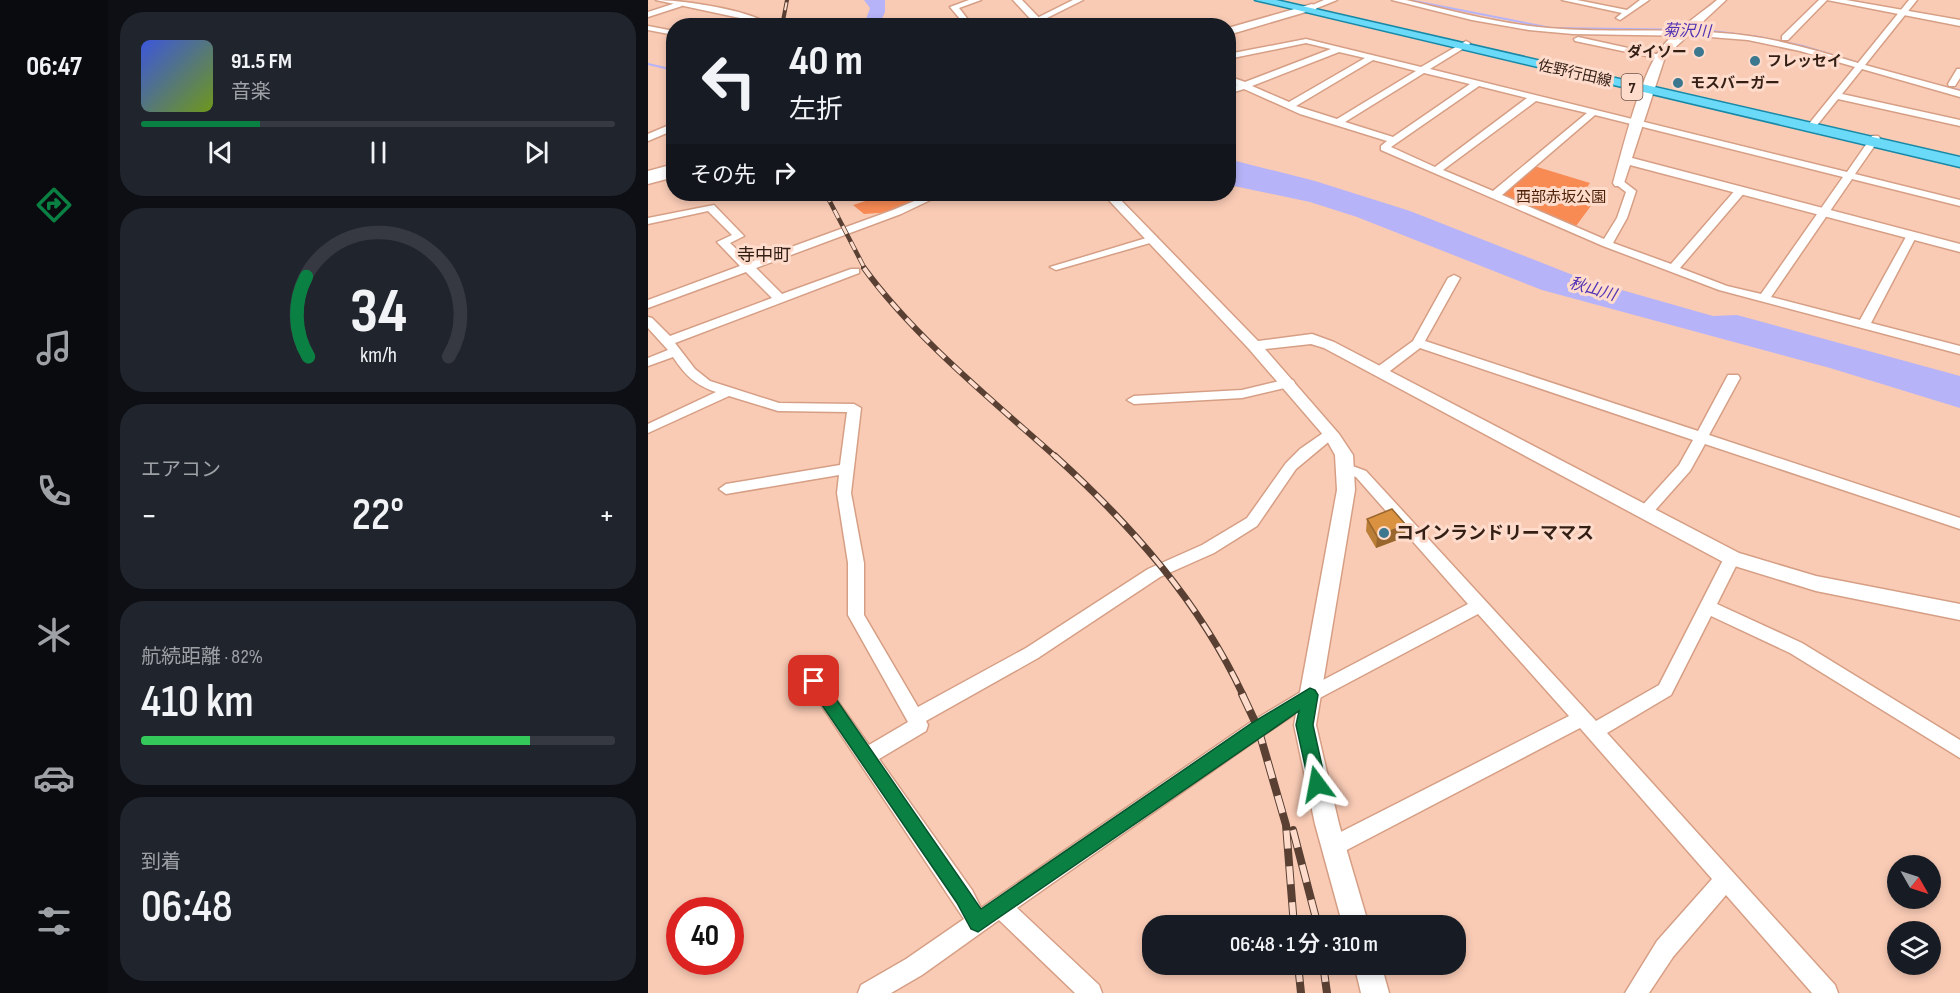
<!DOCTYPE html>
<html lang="ja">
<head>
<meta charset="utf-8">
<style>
	:root { --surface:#171b24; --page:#20242c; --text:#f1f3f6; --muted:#9ea1a6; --line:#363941; --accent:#0b8043 }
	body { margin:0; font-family:"Sofia Sans Condensed","Noto Sans JP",sans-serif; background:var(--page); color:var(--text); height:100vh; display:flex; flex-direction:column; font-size:22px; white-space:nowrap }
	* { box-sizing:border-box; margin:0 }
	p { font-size:20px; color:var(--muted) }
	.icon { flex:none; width:33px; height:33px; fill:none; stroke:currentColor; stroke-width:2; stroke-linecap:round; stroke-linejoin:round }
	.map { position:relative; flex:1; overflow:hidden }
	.drawer { display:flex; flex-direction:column; gap:12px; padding:12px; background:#0d0f14; width:540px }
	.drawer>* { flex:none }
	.guide { position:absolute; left:18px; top:18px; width:570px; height:183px; border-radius:24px; box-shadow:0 3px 9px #0003; background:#171b24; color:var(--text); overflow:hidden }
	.needle { width:39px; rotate:129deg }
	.tools { position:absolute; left:1239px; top:855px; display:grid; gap:12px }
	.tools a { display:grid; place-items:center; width:54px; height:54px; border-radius:50%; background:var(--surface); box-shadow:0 3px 9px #0003; font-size:30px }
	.speed { position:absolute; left:18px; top:897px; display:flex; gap:12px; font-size:30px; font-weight:700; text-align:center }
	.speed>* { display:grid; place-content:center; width:78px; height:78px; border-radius:50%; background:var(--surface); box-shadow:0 3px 9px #0003; line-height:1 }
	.speed .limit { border:9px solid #d22; background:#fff; color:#111 }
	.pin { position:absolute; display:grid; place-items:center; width:51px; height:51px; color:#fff; margin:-26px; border-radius:12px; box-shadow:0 3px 9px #0006 }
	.me { position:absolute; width:66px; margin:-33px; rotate:347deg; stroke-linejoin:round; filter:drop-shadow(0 0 4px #0008) }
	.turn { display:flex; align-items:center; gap:21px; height:126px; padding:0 24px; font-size:27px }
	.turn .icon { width:78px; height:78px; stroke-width:2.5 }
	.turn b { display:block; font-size:42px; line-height:51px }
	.then { display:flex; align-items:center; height:57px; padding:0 24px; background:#0003; gap:12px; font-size:22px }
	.big { font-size:45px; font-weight:600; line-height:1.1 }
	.drawer .tile { flex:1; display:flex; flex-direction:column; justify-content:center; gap:9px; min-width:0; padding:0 21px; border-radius:24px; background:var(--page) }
	.drawer .dial { align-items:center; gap:0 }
	.dial svg { height:156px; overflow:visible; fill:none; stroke:var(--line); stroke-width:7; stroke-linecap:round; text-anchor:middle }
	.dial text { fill:var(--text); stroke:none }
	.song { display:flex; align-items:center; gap:18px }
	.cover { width:72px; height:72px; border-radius:9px; background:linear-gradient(135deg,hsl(230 70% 55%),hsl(80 70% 35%)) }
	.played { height:6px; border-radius:3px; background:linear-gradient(90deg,var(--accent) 25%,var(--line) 25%) }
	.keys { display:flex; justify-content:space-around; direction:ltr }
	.heat { display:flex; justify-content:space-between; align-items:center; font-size:33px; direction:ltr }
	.charge { height:9px; border-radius:4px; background:linear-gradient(90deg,#34c759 82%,var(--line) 0) }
	.trip { position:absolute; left:494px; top:915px; width:324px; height:60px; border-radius:24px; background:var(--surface); box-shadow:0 3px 9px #0003; font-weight:600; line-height:60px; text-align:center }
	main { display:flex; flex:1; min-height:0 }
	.menu { display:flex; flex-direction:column; width:108px; justify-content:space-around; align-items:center; background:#090b0e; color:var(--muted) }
	.menu .icon { width:42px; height:42px }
	.menu .current { color:var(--accent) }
	.menu b { font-size:27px; color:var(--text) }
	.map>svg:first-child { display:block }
</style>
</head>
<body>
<main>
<nav class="menu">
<b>06:47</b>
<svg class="icon current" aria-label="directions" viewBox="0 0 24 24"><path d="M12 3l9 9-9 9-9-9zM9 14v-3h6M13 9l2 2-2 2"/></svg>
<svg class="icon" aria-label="music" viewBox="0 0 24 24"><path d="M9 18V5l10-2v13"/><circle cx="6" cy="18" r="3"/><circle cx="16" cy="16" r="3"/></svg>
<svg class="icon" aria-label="phone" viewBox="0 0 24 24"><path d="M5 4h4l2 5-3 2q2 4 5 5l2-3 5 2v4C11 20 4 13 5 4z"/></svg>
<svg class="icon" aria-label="climate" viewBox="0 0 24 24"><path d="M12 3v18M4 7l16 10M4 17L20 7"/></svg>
<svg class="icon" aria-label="car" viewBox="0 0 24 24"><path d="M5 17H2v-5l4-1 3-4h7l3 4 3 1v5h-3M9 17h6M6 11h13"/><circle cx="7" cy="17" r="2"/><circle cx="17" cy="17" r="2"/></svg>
<svg class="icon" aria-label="filters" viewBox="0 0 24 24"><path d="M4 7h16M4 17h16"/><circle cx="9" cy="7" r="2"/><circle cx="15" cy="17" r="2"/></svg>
</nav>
<section class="drawer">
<div class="tile">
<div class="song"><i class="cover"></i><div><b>91.5 FM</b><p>音楽</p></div></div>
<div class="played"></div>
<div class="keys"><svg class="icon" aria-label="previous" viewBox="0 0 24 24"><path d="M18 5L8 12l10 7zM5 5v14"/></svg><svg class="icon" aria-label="pause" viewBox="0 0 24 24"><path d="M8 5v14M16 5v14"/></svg><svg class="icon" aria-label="next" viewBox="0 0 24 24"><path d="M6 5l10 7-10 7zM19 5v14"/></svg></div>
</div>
<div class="tile dial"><svg viewBox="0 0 100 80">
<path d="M14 69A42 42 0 1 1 86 69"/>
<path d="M14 69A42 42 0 0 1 13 28" stroke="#0b8043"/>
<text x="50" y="56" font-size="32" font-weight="700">34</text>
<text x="50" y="72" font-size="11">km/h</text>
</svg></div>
<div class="tile"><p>エアコン</p>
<div class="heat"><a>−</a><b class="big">22°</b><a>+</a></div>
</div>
<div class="tile"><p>航続距離 · 82%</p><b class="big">410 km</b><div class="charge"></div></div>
<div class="tile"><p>到着</p><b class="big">06:48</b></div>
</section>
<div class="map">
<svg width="1312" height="993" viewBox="0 0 1312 993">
	<rect width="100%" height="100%" fill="#f9cbb5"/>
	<path fill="#f88a54" d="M886 166 942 183 935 193 948 199 928 226 853 195Z
		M230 194 281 195 245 212 216 214 205 205 230 197Z"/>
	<path fill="#b6b3f8" d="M216 0H237V12L231 25H216L222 8Z
		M580 159 667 181 762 211 935 279 1065 316 1089 315 1312 376V408L1182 368 894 290 709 217 662 202 581 185Z"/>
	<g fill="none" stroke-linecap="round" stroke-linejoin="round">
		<path stroke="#b6b3f8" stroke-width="2" d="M761 0 903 28 1057 30 1111 37 1155 46 1234 70
			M0 64 26 70
			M1297 87 1312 90"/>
		<g stroke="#d69f85" stroke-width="3">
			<path id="minor" d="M321 0H333L311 8 325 26H318L302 7Z
				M425 0H435L383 26H373Z
				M744 0H758C805 11 852 24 900 28 958 33 1015 28 1073 33 1120 36 1165 49 1210 63L1261 0H1269L1217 65 1312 91V97L1214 69 1194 94 1312 120V126L1190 99 1166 129H1160V125L1207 67 1152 51 1100 40 1050 36 925 34 881 30 824 20Z
				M914 0H929L979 10 992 0H1001L972 20 968 18 974 13Z
				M1171 0H1179L1140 40H1134V36Z
				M31 2 34 6 0 17V12Z
				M0 26 26 31V35L0 30Z
				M930 37 1012 55 1016 57 1012 59 927 41 926 39Z
				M658 39 773 67 818 41 822 43 821 45 782 69 1199 172 1224 136H1230L1232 138 1207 174 1312 200V206L1204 179 1123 297 1212 320 1259 235 1268 233 1269 235 1223 323 1312 346V354L1071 290 955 246 733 150V146L739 141 652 114 596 89 580 94V89L589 85 580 81V76L597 82 683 49 658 43 580 59V54ZM691 52 717 58 641 102 604 86ZM725 60 768 71 689 119 648 106ZM776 73 822 84 745 137 697 122ZM831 86 879 98 787 167 743 147ZM888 101 939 113 845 191 795 170ZM947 115 1195 177 1113 294 1079 286 1032 268 1097 192V188H1089L1023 264 965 243 979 218 988 191 975 181 966 183 978 192 969 218 956 239 854 195Z
				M1309 69H1312V78L1307 86H1301L1300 84Z
				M26 123V130L0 141V134Z
				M26 171V177L0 184V178Z
				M283 194H295L253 214 108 268 134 294 203 269H211V273L27 343 47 369 62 381 131 403 206 404 213 408 203 493 216 563V615L270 707 378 648 500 569 554 545 599 518 638 463 652 449 678 431 683 430 690 434 648 469 609 526 566 553 512 577 390 658 278 721 280 725 278 731 231 759 324 890 333 908 603 722 656 690 820 604 708 477 694 472 692 469 699 464 718 471 948 721 1011 685 1076 558 1078 554H1090L1092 558 1069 604 1154 643 1312 740V758L1142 653 1063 616 1023 695 959 733 1187 985 1190 993H1164L1078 895 1025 957 1001 993H977L1009 941 1064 879 932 728 693 853 686 856 679 853 676 846 679 839 921 716 830 614 668 700 617 734 369 908 451 985 454 993H427L351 920 274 975 243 993H210L213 985 258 959 316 919 157 681 160 676 166 674 172 676 221 745 260 722 200 615V563L189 493 191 475 78 494 71 489 78 484 192 465 199 412 130 411 81 396 0 433V424L68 392C47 385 37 375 25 357L0 366V358L20 350 0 328V317L4 318 22 336 124 298 98 272 0 308V300L92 266 69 242 84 235 60 211 0 224V218L66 205 96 236 82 243 102 262 245 210Z
				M505 236 509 237V241L408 270 402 267Z
				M806 275 812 278 777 341 1050 431 1080 375H1090L1092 378 1061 435 1312 518V529L1057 444 1042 471 1002 516H992L989 512 992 508 1031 465 1045 440 772 348 738 374H728L726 371 728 368 765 341 800 278Z
				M640 379 645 380 647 383 645 386 594 398 486 404 479 400 486 396 594 390Z"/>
		</g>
		<g stroke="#d69f85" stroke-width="3">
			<path id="tertiary" d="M8 0C32 0 106 10 122 26H112L106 21Z
				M365 0H374L399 26H389Z
				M676 0H689L664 10 660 7Z
				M1069 0H1078L1017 57 984 158 1312 244V252L982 165 975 186H967L965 183C975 148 992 76 1013 48 1027 30 1051 15 1069 0Z
				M1179 0H1198L1312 20V26Z
				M455 194H467L610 341 664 334 686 342 1091 553 1168 576 1312 604V620L1168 591 1077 563 676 348 663 344 617 349 691 434 705 455 707 490 668 725 691 824 721 926H695L667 824 646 725 689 490 687 455 677 437 601 349Z
				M706 964H733L741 993H713Z"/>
		</g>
		<g stroke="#d69f85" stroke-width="3">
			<path id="secondary" d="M664 4 669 7 668 9 580 35V28Z
				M26 164V172L0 179V171Z"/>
		</g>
		<g stroke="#1888a5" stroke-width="3">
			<path id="primary" d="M607 0H628L1312 157V167Z"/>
		</g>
		<use href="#minor" fill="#fff" fill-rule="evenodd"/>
		<use href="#tertiary" fill="#fff" fill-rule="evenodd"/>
		<use href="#secondary" fill="#fff" fill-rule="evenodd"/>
		<use href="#primary" fill="#6bd9f8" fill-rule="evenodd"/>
		<g stroke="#594033" stroke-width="4">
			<path id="rail-far4" d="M134 26 139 0"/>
		</g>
		<g stroke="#594033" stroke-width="4.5">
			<path id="rail-far3" d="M178 194 217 269"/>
		</g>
		<g stroke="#594033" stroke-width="6">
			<path id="rail-far2" d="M216 268C265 336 345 401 409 458"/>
		</g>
		<g stroke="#594033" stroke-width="7">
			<path id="rail-far1" d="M407 456C483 525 551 601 595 695"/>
		</g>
		<g stroke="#594033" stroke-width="8">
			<path id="rail" d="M594 694 610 728 638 825 646 926
				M645 830 670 926
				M650 964 653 993
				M675 964 679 993"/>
		</g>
		<use href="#rail-far4" stroke="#fedbcb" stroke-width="2" stroke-dasharray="8" stroke-linecap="butt"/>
		<use href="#rail-far3" stroke="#fedbcb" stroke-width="3" stroke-dasharray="9" stroke-linecap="butt"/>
		<use href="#rail-far2" stroke="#fedbcb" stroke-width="4" stroke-dasharray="11" stroke-linecap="butt"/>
		<use href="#rail-far1" stroke="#fedbcb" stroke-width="4.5" stroke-dasharray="14" stroke-linecap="butt"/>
		<use href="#rail" stroke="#fedbcb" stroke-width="6" stroke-dasharray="18" stroke-linecap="butt"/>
	</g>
	<path fill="#bb7e37" d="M719 519 757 537 728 548 718 531Z"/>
	<path fill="#99662d" d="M758 525 757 537 728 548 729 536Z"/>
	<path fill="#da9240" stroke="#99662d" stroke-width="1.5" d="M744 509 758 525 729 536 719 519Z"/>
	<path fill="#0b8043" stroke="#07532c" stroke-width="1.5" d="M166 674 172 676 333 909 604 723 662 688 667 690 670 695 665 725 678 784 676 789 669 792 663 789 661 784 648 725 651 711 330 932 323 929 309 903 161 686 158 681 161 676Z"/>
	<g fill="#3b778e" stroke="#fedbcb" stroke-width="2">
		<circle cx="1051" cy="52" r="6"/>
		<circle cx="1107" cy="61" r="6"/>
		<circle cx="1030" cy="83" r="6"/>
		<circle cx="736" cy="533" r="6"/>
	</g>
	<g text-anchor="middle" stroke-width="6" stroke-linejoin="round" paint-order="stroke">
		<g font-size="15" font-weight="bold" fill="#341f15" stroke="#fedbcb" text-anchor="start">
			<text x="1039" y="57" text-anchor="end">ダイソー</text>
			<text x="1119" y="66">フレッセイ</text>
			<text x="1042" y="88">モスバーガー</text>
		</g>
		<g font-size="15" fill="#341f15" stroke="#fedbcb">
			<text transform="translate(927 73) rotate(13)" y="5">佐野行田線</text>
		</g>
		<g font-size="15" fill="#4e2108" stroke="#fedbcb">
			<text x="913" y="202">西部赤坂公園</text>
		</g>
		<g font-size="16" font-style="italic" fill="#5032b4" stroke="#fedbcb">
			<text transform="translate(1039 30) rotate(2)" y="6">菊沢川</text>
			<text transform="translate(945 288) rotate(16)" y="6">秋山川</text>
		</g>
		<rect fill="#fedbcb" stroke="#71574c" stroke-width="1.5" x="973.5" y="74" width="21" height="26" rx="4.5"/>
		<g font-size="16" font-weight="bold" fill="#341f15">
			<text x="984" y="93">7</text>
		</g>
		<g font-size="18" fill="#341f15" stroke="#fedbcb">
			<text x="116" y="261">寺中町</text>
		</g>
		<g font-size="18" font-weight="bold" fill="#341f15" stroke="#fedbcb" text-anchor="start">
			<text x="748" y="539">コインランドリーママス</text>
		</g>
	</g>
</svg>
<div class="tools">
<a><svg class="needle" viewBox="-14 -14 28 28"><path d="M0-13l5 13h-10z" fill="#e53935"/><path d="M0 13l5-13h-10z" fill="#9ea1a6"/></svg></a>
<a><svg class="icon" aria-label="layers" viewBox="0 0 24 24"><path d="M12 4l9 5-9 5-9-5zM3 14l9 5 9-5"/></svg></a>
</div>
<div class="speed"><div class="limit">40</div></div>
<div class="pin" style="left:166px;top:681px;background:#d93025"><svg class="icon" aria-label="arrive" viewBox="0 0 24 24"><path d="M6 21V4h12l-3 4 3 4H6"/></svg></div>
<svg class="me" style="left:669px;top:784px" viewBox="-20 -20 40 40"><path d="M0-17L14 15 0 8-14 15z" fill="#0b8043" stroke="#fff" stroke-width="4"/></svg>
<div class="trip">06:48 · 1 分 · 310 m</div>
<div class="guide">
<div class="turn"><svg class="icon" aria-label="left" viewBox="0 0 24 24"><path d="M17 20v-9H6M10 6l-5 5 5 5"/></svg><div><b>40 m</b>左折</div></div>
<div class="then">その先<svg class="icon" aria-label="right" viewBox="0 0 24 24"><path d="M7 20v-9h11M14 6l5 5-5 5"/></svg></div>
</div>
</div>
</main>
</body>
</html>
